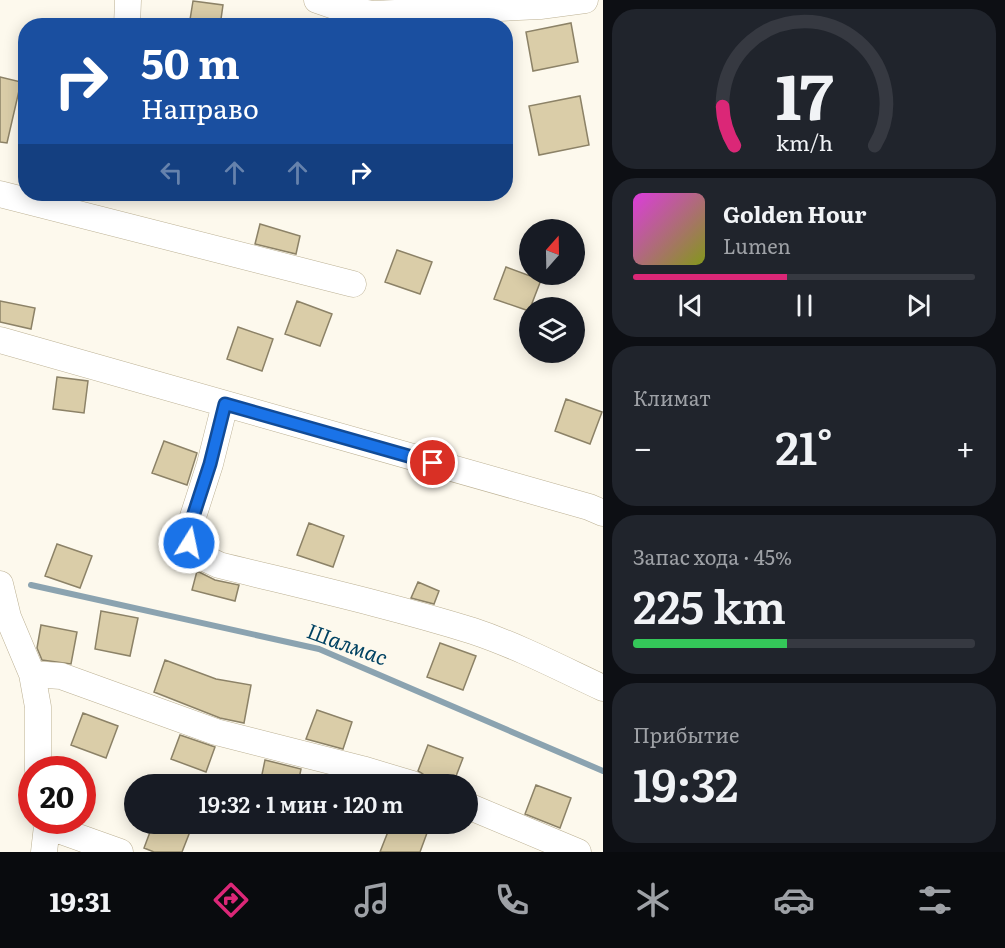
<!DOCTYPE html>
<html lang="ru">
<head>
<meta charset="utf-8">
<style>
	:root { --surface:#171b24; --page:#20242c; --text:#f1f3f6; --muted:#9ea1a6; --line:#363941; --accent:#db2777 }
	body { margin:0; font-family:Literata,serif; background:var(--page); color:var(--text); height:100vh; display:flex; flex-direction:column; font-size:22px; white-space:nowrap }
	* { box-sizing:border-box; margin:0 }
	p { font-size:20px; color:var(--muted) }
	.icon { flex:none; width:33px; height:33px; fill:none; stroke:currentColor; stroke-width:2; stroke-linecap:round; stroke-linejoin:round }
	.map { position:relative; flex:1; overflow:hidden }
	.drawer { display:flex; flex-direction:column; gap:9px; padding:9px; background:#0d0f14; width:402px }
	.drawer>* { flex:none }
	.banner { position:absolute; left:18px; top:18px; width:495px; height:183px; border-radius:24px; box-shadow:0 3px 15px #0003; background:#1a4fa0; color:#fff; overflow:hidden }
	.needle { width:39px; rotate:20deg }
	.tools { position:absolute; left:519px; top:219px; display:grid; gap:12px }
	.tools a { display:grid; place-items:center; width:66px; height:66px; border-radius:50%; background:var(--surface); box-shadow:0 3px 15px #0003; font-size:30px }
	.speed { position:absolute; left:18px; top:756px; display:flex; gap:12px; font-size:30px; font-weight:700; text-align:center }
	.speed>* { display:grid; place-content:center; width:78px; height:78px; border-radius:50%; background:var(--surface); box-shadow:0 3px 15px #0003; line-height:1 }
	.speed .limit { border:9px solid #d22; background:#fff; color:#111 }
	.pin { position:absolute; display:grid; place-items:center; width:51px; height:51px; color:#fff; margin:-26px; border:3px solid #fff; border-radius:50%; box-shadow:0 2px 6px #0007 }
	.me { position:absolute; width:66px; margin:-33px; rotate:10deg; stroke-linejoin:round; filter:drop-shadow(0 0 4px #0008) }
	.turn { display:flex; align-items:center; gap:21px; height:126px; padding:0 24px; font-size:27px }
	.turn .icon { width:78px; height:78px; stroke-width:2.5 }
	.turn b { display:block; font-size:42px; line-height:51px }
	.lanes { display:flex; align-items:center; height:57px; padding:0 24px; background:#0003; justify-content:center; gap:30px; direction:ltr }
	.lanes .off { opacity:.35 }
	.big { font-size:45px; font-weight:600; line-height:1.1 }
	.drawer .widget { flex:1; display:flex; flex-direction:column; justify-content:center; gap:9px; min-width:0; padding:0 21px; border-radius:24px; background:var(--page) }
	.drawer .dial { align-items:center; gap:0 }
	.dial svg { height:156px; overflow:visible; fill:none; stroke:var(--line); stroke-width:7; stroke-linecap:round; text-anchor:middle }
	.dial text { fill:var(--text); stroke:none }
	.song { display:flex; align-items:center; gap:18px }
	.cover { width:72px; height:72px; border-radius:9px; background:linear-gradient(135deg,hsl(300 70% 55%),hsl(70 70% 35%)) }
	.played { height:6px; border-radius:3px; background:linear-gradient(90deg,var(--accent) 45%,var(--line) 45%) }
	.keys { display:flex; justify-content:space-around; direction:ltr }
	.heat { display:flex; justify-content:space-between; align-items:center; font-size:33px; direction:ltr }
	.charge { height:9px; border-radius:4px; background:linear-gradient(90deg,#34c759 45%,var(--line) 0) }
	.trip { position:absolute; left:124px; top:774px; width:354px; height:60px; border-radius:30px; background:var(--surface); box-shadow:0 3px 15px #0003; font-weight:600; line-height:60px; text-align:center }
	.dock { display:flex; height:96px; justify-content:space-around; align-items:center; background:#090b0e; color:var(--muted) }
	.dock .icon { width:42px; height:42px }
	.dock .active { color:var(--accent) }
	.dock b { font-size:27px; color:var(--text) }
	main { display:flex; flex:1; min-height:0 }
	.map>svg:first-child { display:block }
</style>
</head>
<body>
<main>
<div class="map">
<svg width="603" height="852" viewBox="0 0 603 852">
	<rect width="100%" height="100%" fill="#fdf9ed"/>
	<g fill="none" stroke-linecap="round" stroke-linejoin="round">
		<path stroke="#8ba3b0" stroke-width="6" d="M31 585 319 649 603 771"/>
	</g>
	<path fill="#dacda8" stroke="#8c8267" stroke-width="1.5" d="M193 1 223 5 220 26H189Z
		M571 23 578 62 533 71 526 32Z
		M0 77 21 82 7 143 0 142Z
		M580 96 589 145 539 155 529 106Z
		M260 224 300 236 296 254 255 244Z
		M397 250 432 262 420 294 385 282Z
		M506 267 541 280 529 311 494 299Z
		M0 301 35 308 31 329 0 322Z
		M297 301 332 314 320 346 285 334Z
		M238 327 273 339 262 371 227 359Z
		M57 377 88 381 84 413 53 409Z
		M566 399 602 412 590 444 555 431Z
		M164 441 197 453 187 485 152 473Z
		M309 523 344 536 333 567 297 555Z
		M57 544 92 556 80 588 45 576Z
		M197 571 215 580 239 585 235 601 192 590Z
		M418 582 439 591 434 604 411 598Z
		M101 611 138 618 130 656 95 649Z
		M41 625 77 632 71 664 42 660 37 648Z
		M440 643 476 656 463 690 427 677Z
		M165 660 216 679 251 685 244 723 220 718 154 692Z
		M317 710 352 722 343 749 306 739Z
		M83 713 118 726 106 758 71 745Z
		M180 735 215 747 206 772 171 759Z
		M428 745 463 758 453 784H437L427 781 423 774 418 771Z
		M265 760 301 769 298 784H260Z
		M536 785 571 798 560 828 525 814Z
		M153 824H176L191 829 182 852H154L144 848Z
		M391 824H402L427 833 420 852H380Z"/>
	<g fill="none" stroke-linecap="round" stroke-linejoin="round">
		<g stroke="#bcb194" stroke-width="27">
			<path id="minor" d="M317 0 346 10 374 14 540 6 585 0
				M127 26 128 0
				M0 194 353 284
				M0 340 589 507 603 513
				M225 404 210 464 189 529V543L200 556 219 565C304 586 389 605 473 631 518 646 560 668 603 688
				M0 584 8 617 32 674 38 707V770
				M32 674 61 676 216 732 362 769 412 784
				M468 806 578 852
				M47 826 120 852
				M44 852 47 826 45 820"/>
		</g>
		<use href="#minor" stroke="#fff" stroke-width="26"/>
	</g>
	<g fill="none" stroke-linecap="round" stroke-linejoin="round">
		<g stroke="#114b97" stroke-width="15">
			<path id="route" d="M189 543V529L210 464 225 404 433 463"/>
		</g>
		<use href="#route" stroke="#1a73e8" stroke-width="10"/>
	</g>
	<g text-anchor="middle" stroke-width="4.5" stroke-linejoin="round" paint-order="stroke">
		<g font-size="21" font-style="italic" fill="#004262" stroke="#fdf9ed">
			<text transform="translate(347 645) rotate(20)" y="7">Шалмас</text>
		</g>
	</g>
</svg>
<div class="tools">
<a><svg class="needle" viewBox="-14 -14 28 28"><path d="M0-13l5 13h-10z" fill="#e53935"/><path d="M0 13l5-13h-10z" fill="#9ea1a6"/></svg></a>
<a><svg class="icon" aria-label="layers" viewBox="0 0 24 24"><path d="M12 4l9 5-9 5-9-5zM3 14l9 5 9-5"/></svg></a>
</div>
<div class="speed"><div class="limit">20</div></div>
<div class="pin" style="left:433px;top:463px;background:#d93025"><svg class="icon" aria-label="arrive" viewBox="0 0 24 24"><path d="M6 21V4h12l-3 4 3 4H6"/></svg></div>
<svg class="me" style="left:189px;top:543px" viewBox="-20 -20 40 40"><circle r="17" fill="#1a73e8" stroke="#fff" stroke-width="3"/><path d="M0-11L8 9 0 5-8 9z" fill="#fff"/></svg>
<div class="trip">19:32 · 1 мин · 120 m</div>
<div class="banner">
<div class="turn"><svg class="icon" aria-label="right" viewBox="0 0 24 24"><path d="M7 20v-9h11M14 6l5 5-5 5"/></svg><div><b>50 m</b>Направо</div></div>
<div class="lanes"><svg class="icon off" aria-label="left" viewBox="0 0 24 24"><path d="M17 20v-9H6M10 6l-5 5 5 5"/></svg><svg class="icon off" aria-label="ahead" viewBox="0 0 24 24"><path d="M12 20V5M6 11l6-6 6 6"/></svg><svg class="icon off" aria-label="ahead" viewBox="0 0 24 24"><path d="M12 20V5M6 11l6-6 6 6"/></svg><svg class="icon" aria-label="right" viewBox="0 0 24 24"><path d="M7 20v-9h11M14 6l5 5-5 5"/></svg></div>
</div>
</div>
<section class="drawer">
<div class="widget dial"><svg viewBox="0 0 100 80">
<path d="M14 69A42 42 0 1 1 86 69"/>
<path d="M14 69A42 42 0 0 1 8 49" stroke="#db2777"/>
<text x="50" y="56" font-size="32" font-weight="700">17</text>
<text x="50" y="72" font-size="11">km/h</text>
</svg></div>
<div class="widget">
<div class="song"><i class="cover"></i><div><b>Golden Hour</b><p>Lumen</p></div></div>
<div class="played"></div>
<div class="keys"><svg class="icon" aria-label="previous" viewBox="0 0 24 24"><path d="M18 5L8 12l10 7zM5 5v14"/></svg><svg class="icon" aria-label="pause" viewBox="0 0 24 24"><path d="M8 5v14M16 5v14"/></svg><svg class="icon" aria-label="next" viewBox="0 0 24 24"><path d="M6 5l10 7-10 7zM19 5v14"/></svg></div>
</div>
<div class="widget"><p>Климат</p>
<div class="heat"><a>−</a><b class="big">21°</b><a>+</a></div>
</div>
<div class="widget"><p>Запас хода · 45%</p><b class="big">225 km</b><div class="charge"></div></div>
<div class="widget"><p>Прибытие</p><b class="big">19:32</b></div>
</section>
</main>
<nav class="dock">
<b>19:31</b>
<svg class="icon active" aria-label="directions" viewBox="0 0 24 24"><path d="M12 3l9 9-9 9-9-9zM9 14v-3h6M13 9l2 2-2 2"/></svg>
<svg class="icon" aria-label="music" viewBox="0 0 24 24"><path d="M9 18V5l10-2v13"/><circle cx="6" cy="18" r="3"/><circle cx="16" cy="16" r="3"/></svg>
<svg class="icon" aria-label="phone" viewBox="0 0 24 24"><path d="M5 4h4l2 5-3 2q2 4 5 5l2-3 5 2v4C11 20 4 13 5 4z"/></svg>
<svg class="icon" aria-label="climate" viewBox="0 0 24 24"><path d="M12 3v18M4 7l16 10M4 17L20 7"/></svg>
<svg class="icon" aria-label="car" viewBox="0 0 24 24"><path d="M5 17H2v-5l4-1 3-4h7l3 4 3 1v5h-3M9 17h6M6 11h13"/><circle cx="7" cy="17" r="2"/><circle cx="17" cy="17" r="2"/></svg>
<svg class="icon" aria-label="filters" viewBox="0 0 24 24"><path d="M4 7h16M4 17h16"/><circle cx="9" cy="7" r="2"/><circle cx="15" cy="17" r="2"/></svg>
</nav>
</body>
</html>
